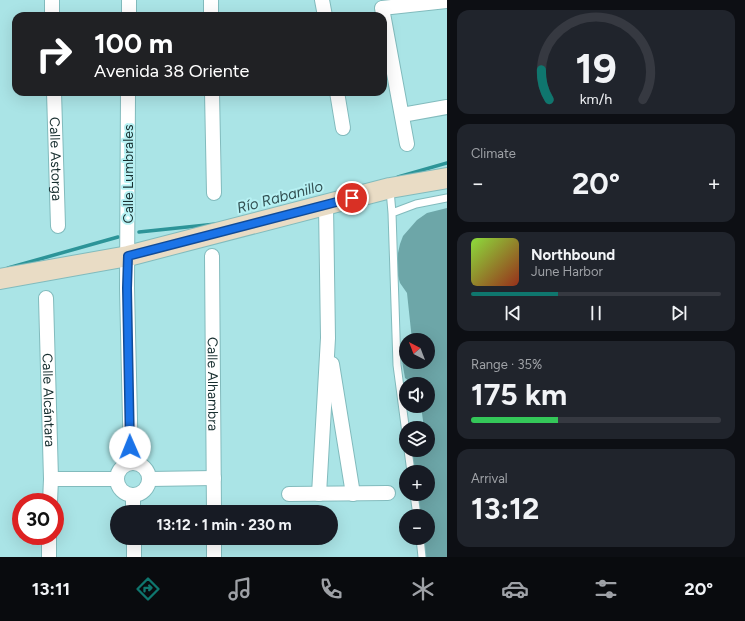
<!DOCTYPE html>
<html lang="en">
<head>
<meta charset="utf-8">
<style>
	:root { --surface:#171b24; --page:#20242c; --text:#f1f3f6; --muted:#9ea1a6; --line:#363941; --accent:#0f766e }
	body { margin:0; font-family:Figtree,sans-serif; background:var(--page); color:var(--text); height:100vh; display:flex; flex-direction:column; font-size:15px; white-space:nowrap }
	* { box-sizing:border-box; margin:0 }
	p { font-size:13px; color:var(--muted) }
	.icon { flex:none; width:22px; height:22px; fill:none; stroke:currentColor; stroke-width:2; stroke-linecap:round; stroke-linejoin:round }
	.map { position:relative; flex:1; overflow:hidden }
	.drawer { display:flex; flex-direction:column; gap:10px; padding:10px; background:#0d0f14; width:298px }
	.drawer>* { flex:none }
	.top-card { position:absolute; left:12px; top:12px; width:375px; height:84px; border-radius:12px; box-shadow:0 4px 16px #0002; background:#202124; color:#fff; overflow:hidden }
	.needle { width:26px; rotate:318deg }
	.buttons { position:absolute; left:399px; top:333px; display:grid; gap:8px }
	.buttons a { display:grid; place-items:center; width:36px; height:36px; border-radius:50%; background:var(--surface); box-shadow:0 4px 16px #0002; font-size:20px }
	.speed { position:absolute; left:12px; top:493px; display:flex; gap:8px; font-size:20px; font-weight:700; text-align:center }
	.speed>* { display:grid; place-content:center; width:52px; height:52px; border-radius:50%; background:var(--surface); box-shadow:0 4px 16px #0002; line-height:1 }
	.speed .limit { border:6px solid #d22; background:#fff; color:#111 }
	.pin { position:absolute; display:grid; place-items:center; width:34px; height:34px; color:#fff; margin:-17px; border:2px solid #fff; border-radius:50%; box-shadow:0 1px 4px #0007 }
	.me { position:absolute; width:44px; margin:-22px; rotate:359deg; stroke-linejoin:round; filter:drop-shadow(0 0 3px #0008) }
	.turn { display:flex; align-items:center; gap:14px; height:84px; padding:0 16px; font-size:18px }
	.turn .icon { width:52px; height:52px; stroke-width:2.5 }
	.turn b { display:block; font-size:28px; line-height:34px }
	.big { font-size:30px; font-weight:700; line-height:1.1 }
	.drawer .widget { flex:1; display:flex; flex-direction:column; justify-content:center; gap:6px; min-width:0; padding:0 14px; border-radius:12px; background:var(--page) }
	.drawer .dial { align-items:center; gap:0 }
	.dial svg { height:104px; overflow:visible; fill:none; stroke:var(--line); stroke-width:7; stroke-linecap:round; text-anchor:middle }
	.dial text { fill:var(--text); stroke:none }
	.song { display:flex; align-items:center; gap:12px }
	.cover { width:48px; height:48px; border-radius:6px; background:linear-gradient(135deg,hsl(90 70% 55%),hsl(10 70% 35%)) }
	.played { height:4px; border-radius:2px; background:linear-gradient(90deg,var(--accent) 35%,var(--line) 35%) }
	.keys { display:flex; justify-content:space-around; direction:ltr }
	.heat { display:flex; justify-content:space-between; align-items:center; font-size:22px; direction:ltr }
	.charge { height:6px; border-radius:3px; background:linear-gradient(90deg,#34c759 35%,var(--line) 0) }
	.trip { position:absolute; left:110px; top:505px; width:228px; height:40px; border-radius:20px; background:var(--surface); box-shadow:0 4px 16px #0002; font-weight:700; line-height:40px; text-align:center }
	.dock { display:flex; height:64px; justify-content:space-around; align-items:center; background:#090b0e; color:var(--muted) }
	.dock .icon { width:28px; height:28px }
	.dock .active { color:var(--accent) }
	.dock b { font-size:18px; color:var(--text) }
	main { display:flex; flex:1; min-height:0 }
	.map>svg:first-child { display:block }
</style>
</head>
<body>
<main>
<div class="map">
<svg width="447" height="557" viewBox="0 0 447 557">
	<rect width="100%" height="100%" fill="#aae4e6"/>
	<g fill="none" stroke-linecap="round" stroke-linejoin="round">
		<path stroke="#2c9498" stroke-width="3.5" d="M398 177 447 163
			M139 232 216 224
			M8 268 118 237"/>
	</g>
	<path fill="#6da6a8" d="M447 208V557H425L423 538H428V516H420L416 494H428V472H413L410 450H428V428H424L421 406H428V384H413L405 378 401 355 406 354V362H428V340H412L407 293 400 283 398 276V253L400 244 403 236 417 220 427 213Z"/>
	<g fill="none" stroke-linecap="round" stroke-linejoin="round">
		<g stroke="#82bbbd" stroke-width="9">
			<path id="lane" d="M390 190 392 213 397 365 406 433
				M392 213 416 204 447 198
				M408 450 411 472
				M414 494 417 516
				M420 538 422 557"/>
		</g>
		<g stroke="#82bbbd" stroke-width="16">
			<g id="street">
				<path d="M52 0V16"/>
				<path d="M211 0V16"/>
				<path d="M322 0 325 16"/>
				<path d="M129 16V0"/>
				<path id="s1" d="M54 92 58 226"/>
				<path d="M128 92 127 288 131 463"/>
				<path d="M212 92 214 193"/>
				<path d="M337 92 343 128"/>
				<path d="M402 115 447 107"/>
				<path d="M407 144 382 8 447 1"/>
				<path id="s2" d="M212 256 214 512"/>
				<path id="s3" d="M46 298 51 479 50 502"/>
				<path d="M332 364 353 494"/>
				<circle cx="133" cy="479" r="16"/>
				<path d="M51 479H117"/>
				<path d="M150 479 214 478"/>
				<path d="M289 494 388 493"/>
				<path d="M319 494 328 338 326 205"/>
				<path d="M133 495V512"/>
				<path d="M134 538V557"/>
				<path d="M214 538V557"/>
				<path d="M49 557V536"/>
			</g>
		</g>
		<g stroke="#82bbbd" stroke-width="22">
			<path id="secondary" d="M0 279 128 256 390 188 447 178"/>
		</g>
		<use href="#lane" stroke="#fff" stroke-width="7"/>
		<use href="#street" stroke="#fff" stroke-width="14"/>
		<use href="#secondary" stroke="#e9dcc5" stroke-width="20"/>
	</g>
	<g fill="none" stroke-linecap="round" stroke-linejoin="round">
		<g stroke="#114b97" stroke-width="10">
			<path id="route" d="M130 447 127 288 128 256 352 198"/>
		</g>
		<use href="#route" stroke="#1a73e8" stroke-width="7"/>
	</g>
	<g text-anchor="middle" stroke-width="4" stroke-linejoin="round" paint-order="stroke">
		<g font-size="14" fill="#172e2f" stroke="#b7f1f3">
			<text dy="5" stroke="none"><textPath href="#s1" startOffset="67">Calle Astorga</textPath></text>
			<text transform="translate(128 174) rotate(-90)" y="5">Calle Lumbrales</text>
			<text dy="5" stroke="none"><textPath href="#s2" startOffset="128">Calle Alhambra</textPath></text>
			<text dy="5" stroke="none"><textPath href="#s3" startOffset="102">Calle Alcántara</textPath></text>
		</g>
		<g font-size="15" font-style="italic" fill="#335153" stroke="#b7f1f3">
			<text transform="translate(280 197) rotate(-15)" y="5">Río Rabanillo</text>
		</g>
	</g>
</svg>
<div class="buttons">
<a><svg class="needle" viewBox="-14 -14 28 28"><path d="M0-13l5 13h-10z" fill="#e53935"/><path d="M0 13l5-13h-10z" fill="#9ea1a6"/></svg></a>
<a><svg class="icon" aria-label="sound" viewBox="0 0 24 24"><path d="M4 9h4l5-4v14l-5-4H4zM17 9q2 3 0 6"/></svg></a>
<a><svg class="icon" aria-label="layers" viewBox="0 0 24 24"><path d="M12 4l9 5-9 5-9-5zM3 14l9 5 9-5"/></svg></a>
<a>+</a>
<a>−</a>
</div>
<div class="speed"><div class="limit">30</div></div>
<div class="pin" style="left:352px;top:198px;background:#d93025"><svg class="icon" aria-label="arrive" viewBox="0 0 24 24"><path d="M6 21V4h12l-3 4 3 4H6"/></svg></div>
<svg class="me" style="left:130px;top:447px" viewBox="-20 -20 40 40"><circle r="19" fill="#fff"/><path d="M0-13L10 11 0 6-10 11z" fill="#1a73e8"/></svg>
<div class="trip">13:12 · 1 min · 230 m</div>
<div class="top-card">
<div class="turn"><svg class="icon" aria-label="right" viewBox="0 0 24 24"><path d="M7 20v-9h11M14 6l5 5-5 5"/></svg><div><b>100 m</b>Avenida 38 Oriente</div></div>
</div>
</div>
<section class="drawer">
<div class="widget dial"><svg viewBox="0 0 100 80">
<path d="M14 69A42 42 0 1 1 86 69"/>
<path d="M14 69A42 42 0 0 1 8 46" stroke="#0f766e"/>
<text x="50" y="56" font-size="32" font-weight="700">19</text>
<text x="50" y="72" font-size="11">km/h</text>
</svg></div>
<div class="widget"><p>Climate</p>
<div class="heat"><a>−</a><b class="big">20°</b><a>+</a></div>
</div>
<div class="widget">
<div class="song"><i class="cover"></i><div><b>Northbound</b><p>June Harbor</p></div></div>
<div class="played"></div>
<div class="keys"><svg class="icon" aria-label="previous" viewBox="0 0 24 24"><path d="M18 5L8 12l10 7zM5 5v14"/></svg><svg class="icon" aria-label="pause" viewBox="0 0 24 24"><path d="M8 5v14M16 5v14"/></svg><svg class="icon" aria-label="next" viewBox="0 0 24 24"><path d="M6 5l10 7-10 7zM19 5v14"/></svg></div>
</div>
<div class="widget"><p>Range · 35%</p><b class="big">175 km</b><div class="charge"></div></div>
<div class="widget"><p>Arrival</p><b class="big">13:12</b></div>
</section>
</main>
<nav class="dock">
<b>13:11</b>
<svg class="icon active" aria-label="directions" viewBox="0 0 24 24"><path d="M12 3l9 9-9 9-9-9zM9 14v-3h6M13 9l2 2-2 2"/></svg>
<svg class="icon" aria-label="music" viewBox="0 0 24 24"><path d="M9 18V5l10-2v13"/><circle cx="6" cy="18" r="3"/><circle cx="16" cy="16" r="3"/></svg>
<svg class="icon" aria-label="phone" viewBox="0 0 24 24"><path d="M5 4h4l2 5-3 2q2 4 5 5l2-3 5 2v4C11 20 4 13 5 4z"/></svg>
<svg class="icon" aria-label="climate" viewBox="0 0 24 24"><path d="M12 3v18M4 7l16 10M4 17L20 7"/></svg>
<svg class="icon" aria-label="car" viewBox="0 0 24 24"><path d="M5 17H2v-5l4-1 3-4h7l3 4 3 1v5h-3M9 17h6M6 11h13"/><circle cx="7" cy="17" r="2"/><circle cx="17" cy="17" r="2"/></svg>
<svg class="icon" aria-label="filters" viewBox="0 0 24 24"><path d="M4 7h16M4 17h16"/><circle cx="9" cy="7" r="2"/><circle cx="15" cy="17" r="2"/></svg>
<b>20°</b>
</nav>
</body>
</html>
